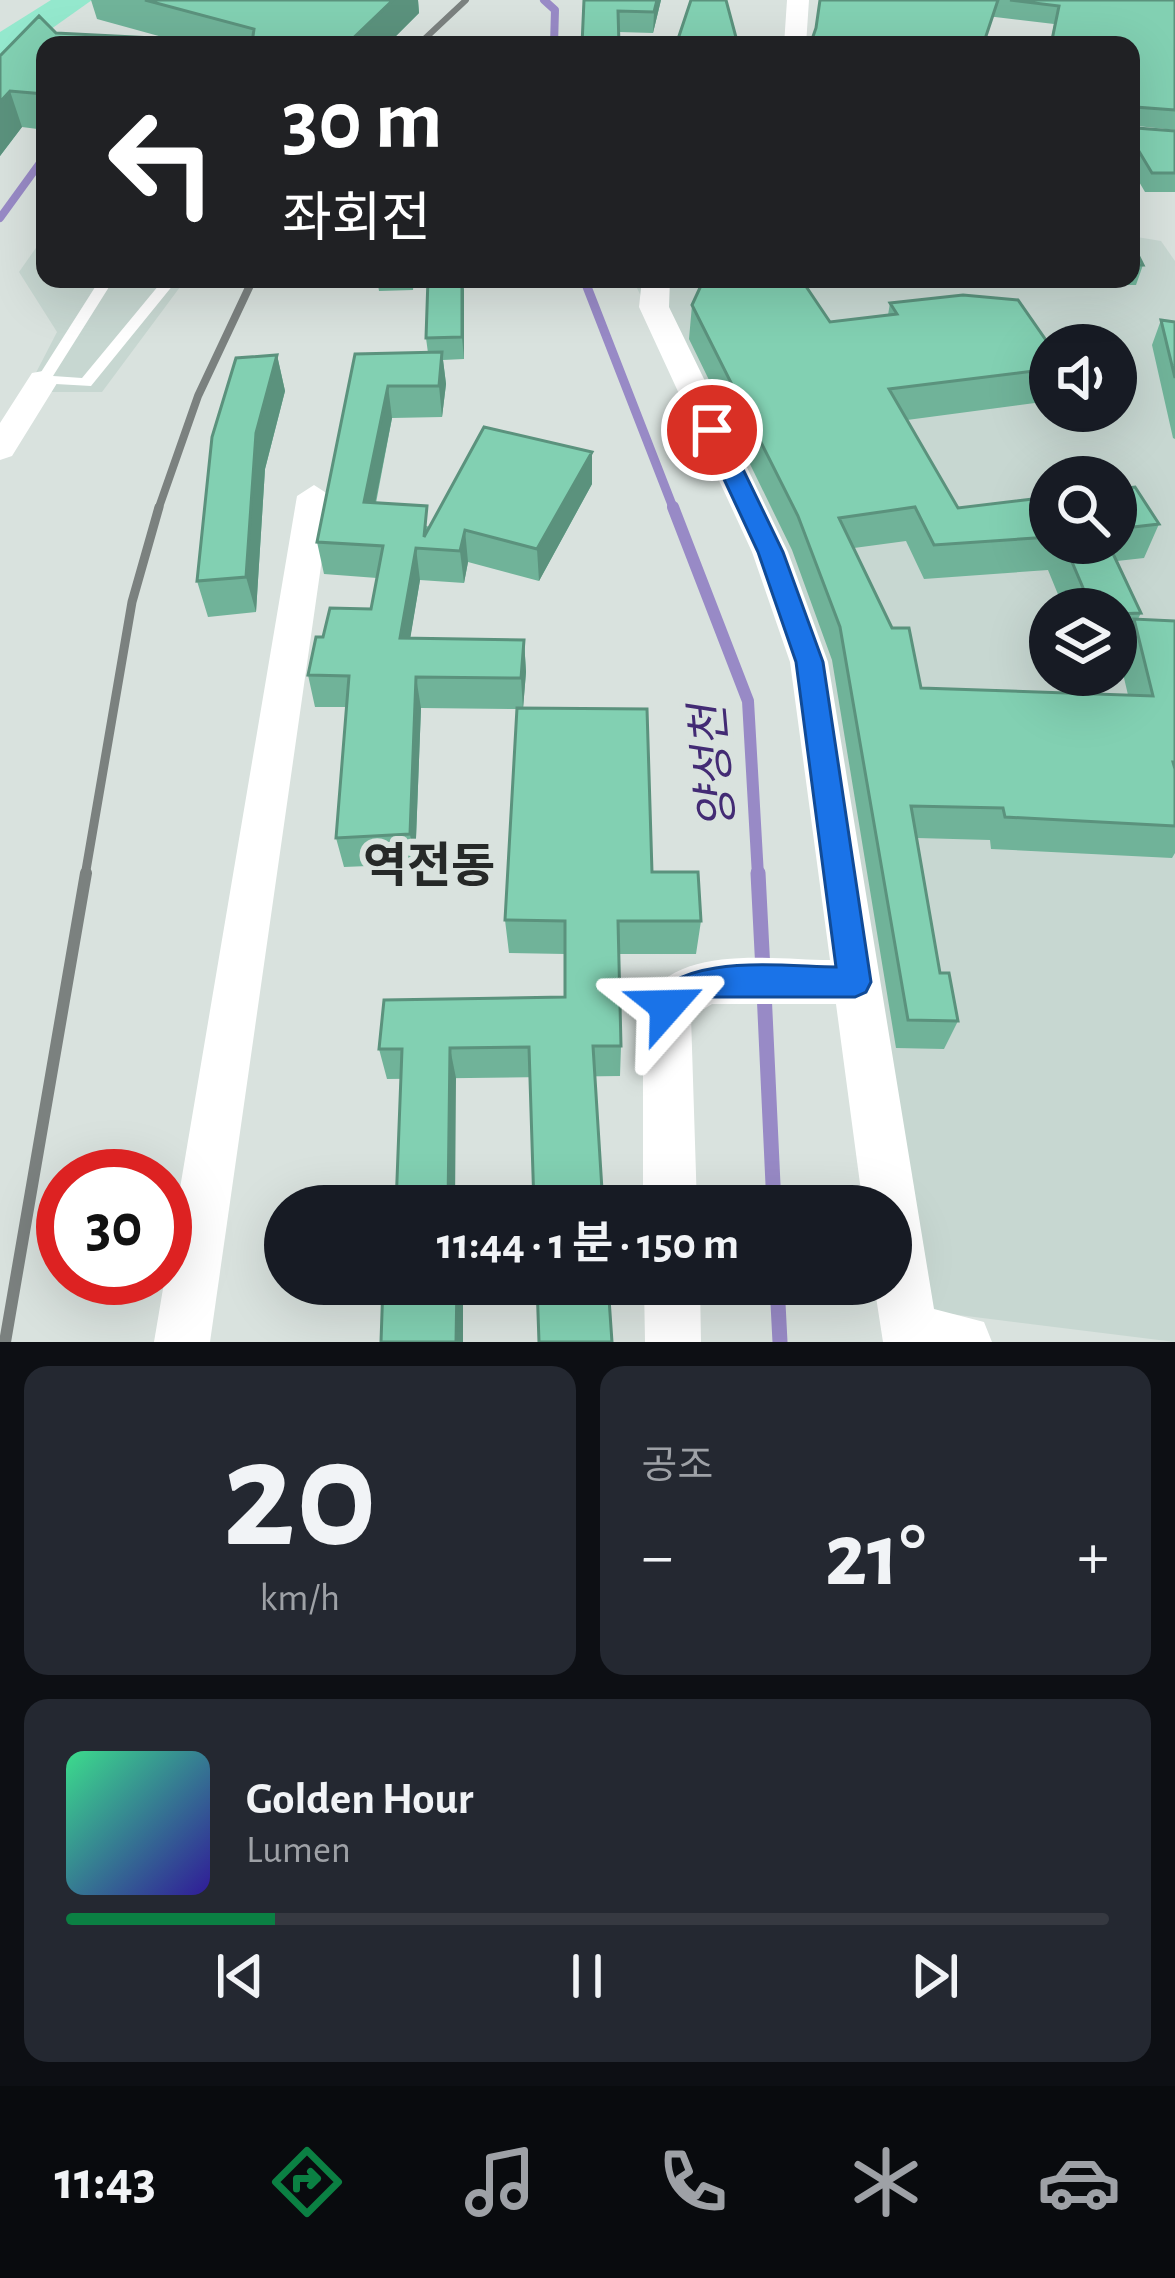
<!DOCTYPE html>
<html lang="ko">
<head>
<meta charset="utf-8">
<style>
	:root { --surface:#171b24; --page:#242831; --text:#f1f3f6; --muted:#9ea1a6; --line:#363941; --accent:#0b8043 }
	body { margin:0; font-family:"Alegreya Sans","Noto Sans KR",sans-serif; background:var(--page); color:var(--text); height:100vh; display:flex; flex-direction:column; font-size:45px; white-space:nowrap }
	* { box-sizing:border-box; margin:0 }
	p { font-size:39px; color:var(--muted) }
	.icon { flex:none; width:66px; height:66px; fill:none; stroke:currentColor; stroke-width:2; stroke-linecap:round; stroke-linejoin:round }
	.map { position:relative; height:1342px; overflow:hidden }
	.side { display:flex; flex-direction:column; gap:24px; padding:24px; background:#0d0f14; flex:1 }
	.side>* { flex:none }
	.banner { position:absolute; left:36px; top:36px; width:1104px; height:252px; border-radius:24px; box-shadow:0 12px 48px #0002; background:#202124; color:#fff; overflow:hidden }
	.controls { position:absolute; left:1029px; top:324px; display:grid; gap:24px }
	.controls a { display:grid; place-items:center; width:108px; height:108px; border-radius:50%; background:var(--surface); box-shadow:0 12px 48px #0002; font-size:60px }
	.speed { position:absolute; left:36px; top:1149px; display:flex; gap:24px; font-size:60px; font-weight:700; text-align:center }
	.speed>* { display:grid; place-content:center; width:156px; height:156px; border-radius:50%; background:var(--surface); box-shadow:0 12px 48px #0002; line-height:1 }
	.speed .limit { border:18px solid #d22; background:#fff; color:#111 }
	.pin { position:absolute; display:grid; place-items:center; width:102px; height:102px; color:#fff; margin:-51px; border:6px solid #fff; border-radius:50%; box-shadow:0 3px 12px #0007 }
	.me { position:absolute; width:132px; margin:-66px; rotate:65deg; stroke-linejoin:round; filter:drop-shadow(0 0 9px #0008) }
	.turn { display:flex; align-items:center; gap:42px; height:252px; padding:0 48px; font-size:54px }
	.turn .icon { width:156px; height:156px; stroke-width:2.5 }
	.turn b { display:block; font-size:84px; line-height:102px }
	.big { font-size:90px; font-weight:600; line-height:1.1 }
	.side .widget { flex:1; display:flex; flex-direction:column; justify-content:center; gap:18px; min-width:0; padding:0 42px; border-radius:24px; background:var(--page) }
	.side .dial { align-items:center; gap:0 }
	.dial b { font-size:156px; line-height:1 }
	.song { display:flex; align-items:center; gap:36px }
	.cover { width:144px; height:144px; border-radius:18px; background:linear-gradient(135deg,hsl(150 70% 55%),hsl(250 70% 35%)) }
	.played { height:12px; border-radius:6px; background:linear-gradient(90deg,var(--accent) 20%,var(--line) 20%) }
	.keys { display:flex; justify-content:space-around; direction:ltr }
	.heat { display:flex; justify-content:space-between; align-items:center; font-size:66px; direction:ltr }
	.side .tiles { flex:1; display:grid; gap:24px; grid-template-columns:1fr 1fr }
	.widget:last-child { grid-column:span 2 }
	.trip { position:absolute; left:264px; top:1185px; width:648px; height:120px; border-radius:60px; background:var(--surface); box-shadow:0 12px 48px #0002; font-weight:600; line-height:120px; text-align:center }
	.menu { display:flex; height:192px; justify-content:space-around; align-items:center; background:#090b0e; color:var(--muted) }
	.menu .icon { width:84px; height:84px }
	.menu .on { color:var(--accent) }
	.menu b { font-size:54px; color:var(--text) }
	.map>svg:first-child { display:block }
</style>
</head>
<body>
<div class="map">
<svg width="1175" height="1342" viewBox="0 0 1175 1342">
	<rect width="100%" height="100%" fill="#d9e2de"/>
	<path fill="#c7d7d1" fill-rule="evenodd" d="M45 235V279H186L102 392H26L57 332 19 272Z
		M1131 236 1161 241 1175 261V1342L927 1311 823 667 636 286 641 279H1131ZM1050 345H1116V411H1050ZM1050 477H1116V543H1050ZM1050 609H1116V675H1050Z"/>
	<g fill="none" stroke-linecap="round" stroke-linejoin="round">
		<path stroke="#988ac6" stroke-width="8" d="M544 0 555 10 554 45
			M0 218 45 156"/>
		<path stroke="#988ac6" stroke-width="9" d="M584 279 674 510"/>
		<path stroke="#988ac6" stroke-width="12" d="M673 507 748 701 758 876"/>
		<path stroke="#988ac6" stroke-width="15" d="M758 873 763 971
			M764 991 774 1206
			M777 1284 780 1342"/>
		<path fill="#fff" fill-rule="evenodd" d="M164 279H178L91 386 38 383 36 380 97 284H107L109 287 53 376 82 378Z"/>
		<path fill="#fff" fill-rule="evenodd" d="M787 0H809L806 45H784Z
			M642 279H670L669 307 788 552 828 662 934 1309 984 1322 992 1342H883L874 1284H891V1206H863L836 1004H712L691 1017 697 1206H643V1006C672 942 773 960 830 960L790 662 752 552 639 307Z
			M43 371 59 380 12 456 0 460V423L32 373Z
			M314 485 331 496 210 1342H154L297 496Z
			M644 1284H700L701 1342H645Z"/>
		<path fill="#94e8cd" fill-rule="evenodd" d="M51 0H92L13 56 0 59V32Z"/>
		<path stroke="#7b817f" stroke-width="6" d="M418 45 466 0"/>
		<path stroke="#7b817f" stroke-width="8" d="M158 510 198 396 253 279"/>
		<path stroke="#7b817f" stroke-width="9" d="M85 876 132 602 159 507"/>
		<path stroke="#7b817f" stroke-width="12" d="M5 1342 86 873"/>
	</g>
	<path fill="#70b399" fill-rule="evenodd" d="M91 0H418L419 13 387 45H45V130L22 127 0 156V56L56 33 166 38 97 19Z
		M584 0H661L653 33 619 32Z
		M820 0H1175V130L1137 126V128L1175 131V192H1145L1131 168V45H1050L1054 24 995 17 816 28Z
		M1131 241 1143 265 1136 285 993 284 990 279H1131Z
		M377 279H414L413 290 379 291Z
		M428 279H463L464 359 443 360 446 384 442 417 392 418 376 503 429 527 592 452V484L539 581 468 562 464 583 420 580 410 638 524 640 526 672 523 708 652 872 701 921 696 954H619L621 1046 620 1076 387 1079 379 1049 565 997V954L509 953 505 920 517 709 421 708 415 864 344 867 336 838 347 707H315L308 675 323 637 371 609 377 578 324 574 317 542 355 354 428 353 426 338Z
		M890 303 1050 346V401L907 420 958 508 1050 497V543H1116V489L1159 524 1144 558 1117 561 1141 613 1138 619 1175 621V853L1172 858 991 849 990 840 917 838 940 973 958 1021 944 1049 896 1048 832 660 792 550 689 339 692 305 830 322 888 315ZM906 541 924 579 1048 570 1064 609H1116V647H1121L1118 652 1128 695 921 688 854 548Z
		M1161 320 1175 322V439L1173 438 1152 345Z
		M277 355 285 391 265 469 256 612 208 617 197 581Z"/>
	<path fill="#5b927d" d="M393 0H418L419 13 387 45H346Z
		M657 0H661L653 33 654 12Z
		M10 91 22 127 0 156V102Z
		M462 279 464 290V359L462 337Z
		M442 352 446 384 442 417 439 386Z
		M277 355 285 391 265 469 256 612 246 577 256 433Z
		M388 386 392 418 369 534 364 502Z
		M592 452V484L539 581 537 549Z
		M465 530 468 562 464 583 460 551Z
		M416 548 420 580 405 670 400 638Z
		M524 640 526 672 523 709 521 678Z
		M416 677 421 708 415 864 410 834Z
		M450 1048 456 1078 455 1206H448Z
		M457 1284H463V1342H456Z"/>
	<path fill="#82d0b2" stroke="#5b927d" stroke-width="3" d="M145 0H393L346 45H45V94L10 91 0 102V56L39 16 56 33 252 43 254 29Z
		M584 0H657L654 12 618 11 619 45H582Z
		M691 0H726L737 41 736 45H676Z
		M820 0H998L983 45H810L816 28Z
		M1010 0H1175V110L1134 107 1137 128 1175 131V173H1152L1137 148H1131V45H1086L1052 40 1059 6Z
		M1131 241 1143 265H1131Z
		M428 279H462V337L426 338Z
		M704 279H801L830 322 897 314 890 303 963 295 1018 300 1050 346V369L889 389 958 508 1050 497V537L934 545 915 507 839 518 892 628H909L921 688 1153 696 1134 619 1175 621V762H1173L1175 769V826L1005 817 1003 808 911 806 940 973H949L958 1021 908 1020 840 627 798 516 692 305Z
		M1161 320 1175 322V378Z
		M442 352 439 386H388L364 502 427 506 424 537 484 427 592 452 537 549 465 530 460 551 416 548 400 638 524 640 521 678 416 677 410 834 336 838 349 676 308 675 316 637H323L330 608 371 609 383 546 317 542 355 354Z
		M277 355 256 433 246 577 197 581 212 437 236 358Z
		M1135 487 1159 524 1116 529V489Z
		M1064 543H1108L1141 613 1116 614V609H1092Z
		M517 708 647 709 652 872H698L701 921H618L621 1046H593L603 1206H534L529 1047 450 1048 448 1206H396L402 1049H379L384 1000 565 997V921L505 920Z
		M383 1284H457L456 1342H381Z
		M537 1284H608L612 1342H539Z"/>
	<path fill="#1a73e8" stroke="#114b97" stroke-width="3" d="M712 423 724 430 783 552 823 662 871 982 866 992 855 997H710L667 1022 655 1017 650 1006C675 951 786 967 836 967L796 662 758 552 701 430Z"/>
	<g text-anchor="middle" stroke-width="12" stroke-linejoin="round" paint-order="stroke">
		<g font-size="45" font-style="italic" fill="#432b74" stroke="#d9e2de">
			<text transform="translate(712 767) rotate(-95)" y="16">양성천</text>
		</g>
		<g font-size="48" font-weight="bold" fill="#262928" stroke="#d9e2de">
			<text x="429" y="882">역전동</text>
		</g>
	</g>
</svg>
<div class="controls">
<a><svg class="icon" aria-label="sound" viewBox="0 0 24 24"><path d="M4 9h4l5-4v14l-5-4H4zM17 9q2 3 0 6"/></svg></a>
<a><svg class="icon" aria-label="search" viewBox="0 0 24 24"><circle cx="10" cy="10" r="6"/><path d="M15 15l6 6"/></svg></a>
<a><svg class="icon" aria-label="layers" viewBox="0 0 24 24"><path d="M12 4l9 5-9 5-9-5zM3 14l9 5 9-5"/></svg></a>
</div>
<div class="speed"><div class="limit">30</div></div>
<div class="pin" style="left:712px;top:430px;background:#d93025"><svg class="icon" aria-label="arrive" viewBox="0 0 24 24"><path d="M6 21V4h12l-3 4 3 4H6"/></svg></div>
<svg class="me" style="left:667px;top:1006px" viewBox="-20 -20 40 40"><path d="M0-17L14 15 0 8-14 15z" fill="#1a73e8" stroke="#fff" stroke-width="4"/></svg>
<div class="trip">11:44 · 1 분 · 150 m</div>
<div class="banner">
<div class="turn"><svg class="icon" aria-label="left" viewBox="0 0 24 24"><path d="M17 20v-9H6M10 6l-5 5 5 5"/></svg><div><b>30 m</b>좌회전</div></div>
</div>
</div>
<section class="side">
<div class="tiles">
<div class="widget dial"><b>20</b><p>km/h</p></div>
<div class="widget"><p>공조</p>
<div class="heat"><a>−</a><b class="big">21°</b><a>+</a></div>
</div>
<div class="widget">
<div class="song"><i class="cover"></i><div><b>Golden Hour</b><p>Lumen</p></div></div>
<div class="played"></div>
<div class="keys"><svg class="icon" aria-label="previous" viewBox="0 0 24 24"><path d="M18 5L8 12l10 7zM5 5v14"/></svg><svg class="icon" aria-label="pause" viewBox="0 0 24 24"><path d="M8 5v14M16 5v14"/></svg><svg class="icon" aria-label="next" viewBox="0 0 24 24"><path d="M6 5l10 7-10 7zM19 5v14"/></svg></div>
</div>
</div>
</section>
<nav class="menu">
<b>11:43</b>
<svg class="icon on" aria-label="directions" viewBox="0 0 24 24"><path d="M12 3l9 9-9 9-9-9zM9 14v-3h6M13 9l2 2-2 2"/></svg>
<svg class="icon" aria-label="music" viewBox="0 0 24 24"><path d="M9 18V5l10-2v13"/><circle cx="6" cy="18" r="3"/><circle cx="16" cy="16" r="3"/></svg>
<svg class="icon" aria-label="phone" viewBox="0 0 24 24"><path d="M5 4h4l2 5-3 2q2 4 5 5l2-3 5 2v4C11 20 4 13 5 4z"/></svg>
<svg class="icon" aria-label="climate" viewBox="0 0 24 24"><path d="M12 3v18M4 7l16 10M4 17L20 7"/></svg>
<svg class="icon" aria-label="car" viewBox="0 0 24 24"><path d="M5 17H2v-5l4-1 3-4h7l3 4 3 1v5h-3M9 17h6M6 11h13"/><circle cx="7" cy="17" r="2"/><circle cx="17" cy="17" r="2"/></svg>
</nav>
</body>
</html>
